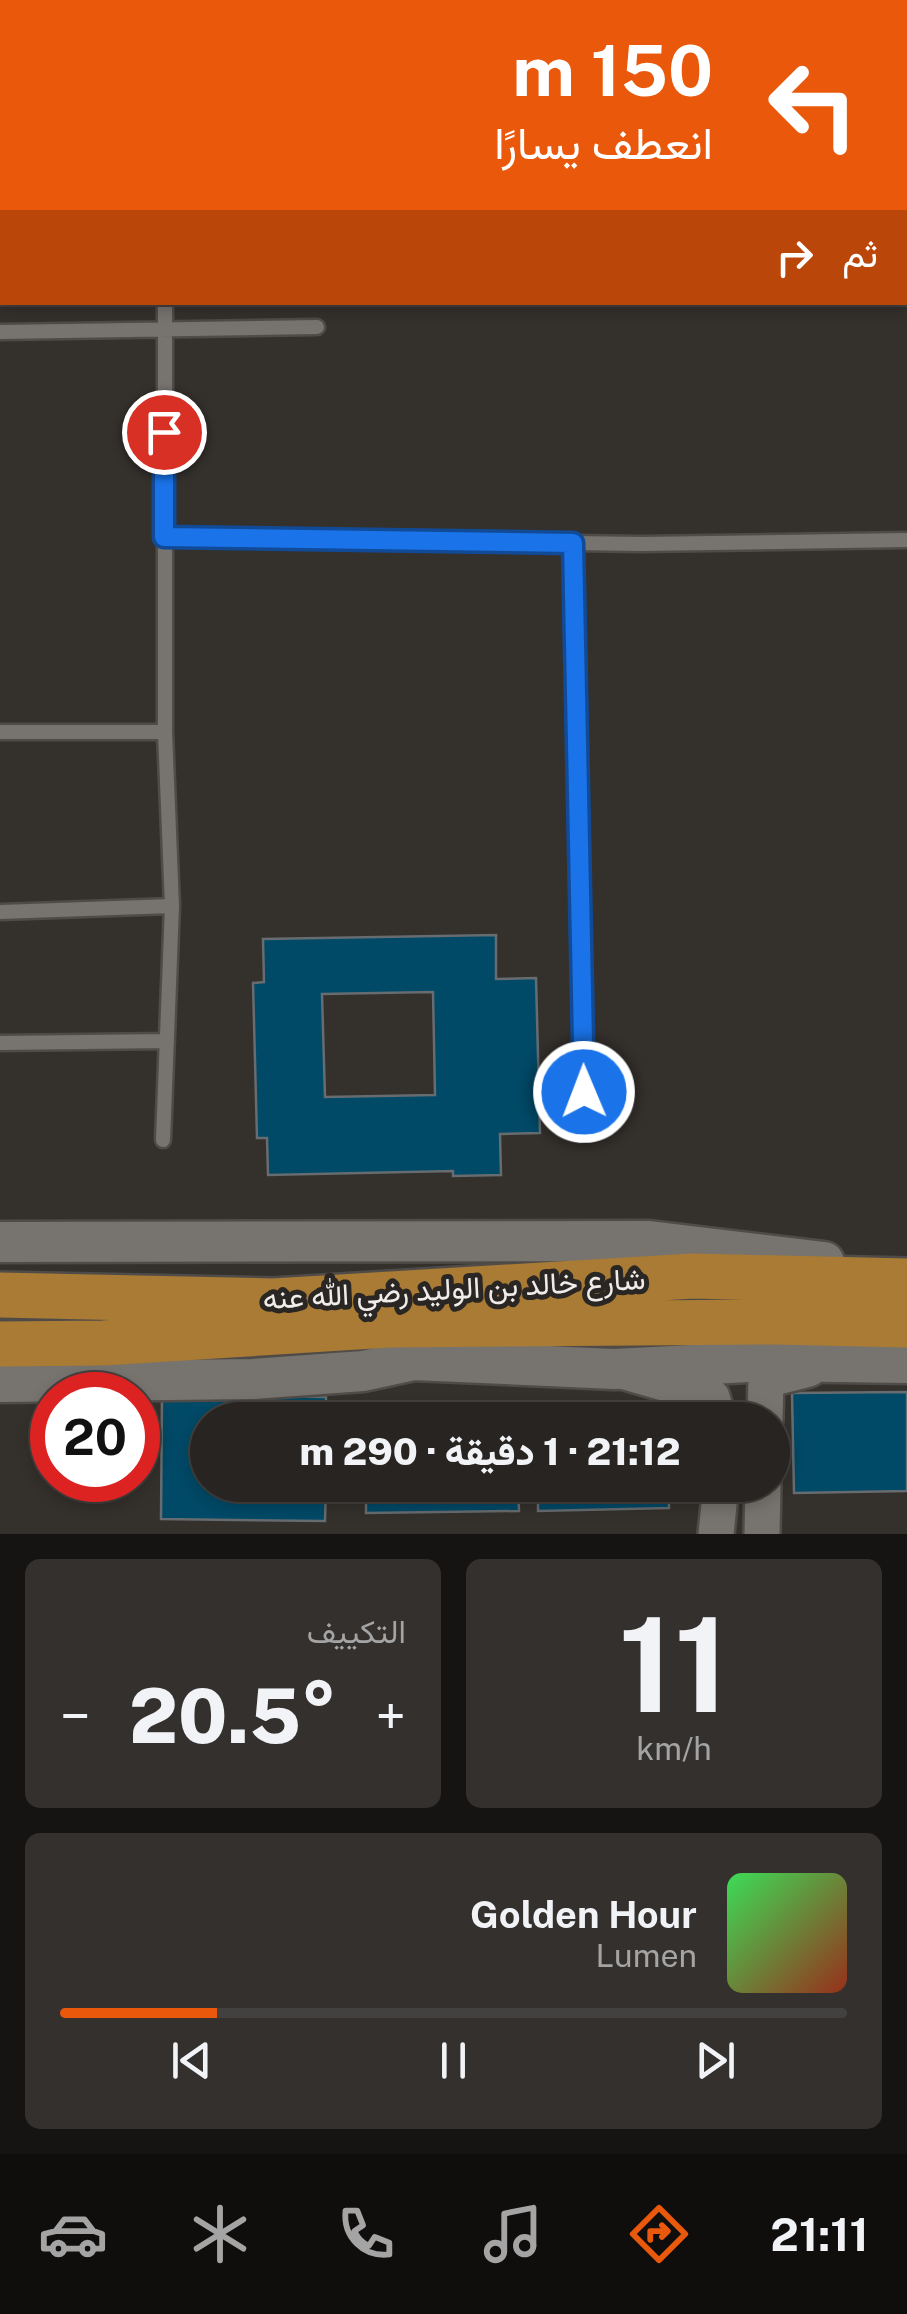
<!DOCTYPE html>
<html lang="ar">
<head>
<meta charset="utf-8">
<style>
	:root { --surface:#272421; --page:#33302e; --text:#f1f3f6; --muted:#a4a4a5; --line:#43413f; --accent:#ea580c }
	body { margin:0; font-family:"Public Sans",Vazirmatn,sans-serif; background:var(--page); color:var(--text); direction:rtl; height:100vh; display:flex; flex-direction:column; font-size:38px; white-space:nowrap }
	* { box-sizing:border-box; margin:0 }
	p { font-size:32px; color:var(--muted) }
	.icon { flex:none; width:55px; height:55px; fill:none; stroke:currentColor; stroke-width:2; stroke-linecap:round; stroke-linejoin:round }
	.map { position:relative; height:1534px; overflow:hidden; direction:ltr }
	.drawer { display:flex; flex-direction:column; gap:25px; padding:25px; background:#151412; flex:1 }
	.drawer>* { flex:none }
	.hud { position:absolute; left:0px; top:0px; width:908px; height:305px; box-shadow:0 5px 15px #0003,0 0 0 2px var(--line); direction:rtl; background:#ea580c; color:#fff; overflow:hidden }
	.speed { position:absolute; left:30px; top:1372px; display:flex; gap:20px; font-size:50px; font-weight:700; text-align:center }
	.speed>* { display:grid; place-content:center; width:130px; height:130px; border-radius:50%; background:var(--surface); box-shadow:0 5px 15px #0003,0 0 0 2px var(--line); line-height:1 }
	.speed .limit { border:15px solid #d22; background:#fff; color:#111 }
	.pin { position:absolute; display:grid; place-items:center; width:85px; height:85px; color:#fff; margin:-42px; border:5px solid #fff; border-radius:50%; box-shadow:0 2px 10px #0007 }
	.me { position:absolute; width:110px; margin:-55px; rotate:359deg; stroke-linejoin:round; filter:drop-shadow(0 0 8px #0008) }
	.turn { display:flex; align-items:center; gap:35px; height:210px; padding:0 30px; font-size:45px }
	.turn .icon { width:130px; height:130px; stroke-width:2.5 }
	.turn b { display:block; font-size:70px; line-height:85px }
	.then { display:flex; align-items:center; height:95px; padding:0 30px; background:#0003; gap:20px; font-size:38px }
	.big { font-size:75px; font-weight:800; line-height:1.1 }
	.drawer .card { flex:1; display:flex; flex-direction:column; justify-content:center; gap:15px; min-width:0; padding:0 35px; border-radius:15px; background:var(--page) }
	.drawer .dial { align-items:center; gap:0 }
	.dial b { font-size:130px; line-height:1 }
	.song { display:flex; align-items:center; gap:30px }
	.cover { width:120px; height:120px; border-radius:15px; background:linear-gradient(135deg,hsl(130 70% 55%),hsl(10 70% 35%)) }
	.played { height:10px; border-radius:5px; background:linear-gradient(90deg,var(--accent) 20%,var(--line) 20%) }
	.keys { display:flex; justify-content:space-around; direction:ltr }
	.heat { display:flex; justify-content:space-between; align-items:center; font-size:55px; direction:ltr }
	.drawer .tiles { flex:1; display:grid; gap:25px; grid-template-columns:1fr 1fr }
	.card:last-child { grid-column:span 2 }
	.trip { position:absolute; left:190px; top:1402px; width:600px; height:100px; border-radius:50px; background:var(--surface); box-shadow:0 5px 15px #0003,0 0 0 2px var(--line); font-weight:800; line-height:100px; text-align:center; direction:rtl }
	.tab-bar { display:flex; height:160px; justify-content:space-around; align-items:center; background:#100e0d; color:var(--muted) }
	.tab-bar .icon { width:70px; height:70px }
	.tab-bar .current { color:var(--accent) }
	.tab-bar b { font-size:45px; color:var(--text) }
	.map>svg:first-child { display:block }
</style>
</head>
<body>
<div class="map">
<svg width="907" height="1534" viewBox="0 0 907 1534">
	<rect width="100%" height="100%" fill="#34302c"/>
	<path fill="#004967" stroke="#666c6f" stroke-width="2.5" fill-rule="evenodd" d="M496 935V979L536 978 540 1133 500 1134 501 1175 453 1176V1171L268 1175 267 1138H257L253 983 264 982 263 939ZM433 992 435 1095 325 1097 322 994Z
		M907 1392V1491L794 1493 792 1393Z
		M162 1395 326 1397V1420H208V1485H326L325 1521 161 1519Z
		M516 1409V1420H364V1412Z
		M366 1485H518L519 1511 366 1513Z
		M538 1485H669V1508L538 1511Z"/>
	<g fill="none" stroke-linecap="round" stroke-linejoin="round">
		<g stroke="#4f4b48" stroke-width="19">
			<path id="service" d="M98 0 99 2
				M163 0V2
				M83 2 85 0
				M231 2 232 0
				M0 83 2 80
				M0 192 2 189
				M0 269H2
				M0 332 317 327
				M164 537 641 544 907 540
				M573 543 584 1092
				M0 732H165
				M0 912 172 906
				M0 1043 167 1041
				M163 1140 172 906 165 732V302"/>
		</g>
		<g stroke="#4f4b48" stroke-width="40">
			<path id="tertiary" d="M625 1372 712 1397 719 1420
				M765 1420 766 1380 809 1369
				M716 1534 721 1485
				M762 1534 763 1485"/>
		</g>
		<g stroke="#4f4b48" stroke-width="45">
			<path id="secondary" d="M0 1242 649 1241 824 1262
				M0 1382 253 1379 363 1371 414 1360 614 1369 767 1361 907 1363"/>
		</g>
		<g stroke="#4f4b48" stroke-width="50">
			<path id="primary" d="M0 1295 273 1301 693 1276 907 1281
				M0 1344 103 1343 389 1325 775 1322 907 1325"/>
		</g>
		<use href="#service" stroke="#77736e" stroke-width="14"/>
		<use href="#tertiary" stroke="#77736e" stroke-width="35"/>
		<use href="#secondary" stroke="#77736e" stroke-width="40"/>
		<use href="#primary" stroke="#a97b34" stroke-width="45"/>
	</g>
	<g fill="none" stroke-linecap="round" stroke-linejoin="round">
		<g stroke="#114b97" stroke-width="25">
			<path id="route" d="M164 432V537L573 543 584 1092"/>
		</g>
		<use href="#route" stroke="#1a73e8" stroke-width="18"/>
	</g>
	<g text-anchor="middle" stroke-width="10" stroke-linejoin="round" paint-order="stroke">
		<g font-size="30" fill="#efecea" stroke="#2a2623">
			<text transform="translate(454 1289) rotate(-3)" y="10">شارع خالد بن الوليد رضي الله عنه</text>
		</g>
	</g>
</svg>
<div class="speed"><div class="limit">20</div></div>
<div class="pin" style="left:164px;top:432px;background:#d93025"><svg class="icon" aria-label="arrive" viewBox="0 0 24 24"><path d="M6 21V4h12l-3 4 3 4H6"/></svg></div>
<svg class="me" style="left:584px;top:1092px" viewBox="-20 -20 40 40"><circle r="17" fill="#1a73e8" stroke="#fff" stroke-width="3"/><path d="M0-11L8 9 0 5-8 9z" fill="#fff"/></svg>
<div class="trip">21:12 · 1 دقيقة · 290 m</div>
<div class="hud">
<div class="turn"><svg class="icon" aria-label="left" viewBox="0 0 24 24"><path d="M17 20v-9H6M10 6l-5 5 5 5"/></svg><div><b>150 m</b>انعطف يسارًا</div></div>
<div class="then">ثم<svg class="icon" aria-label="right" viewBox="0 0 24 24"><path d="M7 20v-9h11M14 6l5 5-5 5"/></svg></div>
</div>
</div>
<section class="drawer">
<div class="tiles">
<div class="card dial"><b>11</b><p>km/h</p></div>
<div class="card"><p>التكييف</p>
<div class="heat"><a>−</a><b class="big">20.5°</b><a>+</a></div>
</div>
<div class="card">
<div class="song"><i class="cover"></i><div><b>Golden Hour</b><p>Lumen</p></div></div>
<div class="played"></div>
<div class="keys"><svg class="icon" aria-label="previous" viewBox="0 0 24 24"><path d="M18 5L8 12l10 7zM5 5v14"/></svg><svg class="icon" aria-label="pause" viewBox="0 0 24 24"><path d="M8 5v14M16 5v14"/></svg><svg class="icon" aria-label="next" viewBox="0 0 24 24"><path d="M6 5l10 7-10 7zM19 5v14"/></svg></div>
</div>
</div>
</section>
<nav class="tab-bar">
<b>21:11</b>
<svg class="icon current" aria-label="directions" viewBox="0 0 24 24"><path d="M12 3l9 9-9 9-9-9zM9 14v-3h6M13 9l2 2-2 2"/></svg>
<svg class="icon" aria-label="music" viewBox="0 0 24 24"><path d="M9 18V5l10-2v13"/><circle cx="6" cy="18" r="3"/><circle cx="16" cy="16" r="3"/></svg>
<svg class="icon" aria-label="phone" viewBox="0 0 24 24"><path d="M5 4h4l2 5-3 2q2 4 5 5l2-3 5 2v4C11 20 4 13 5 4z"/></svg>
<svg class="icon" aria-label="climate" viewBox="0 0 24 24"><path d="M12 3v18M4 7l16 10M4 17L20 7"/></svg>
<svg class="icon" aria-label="car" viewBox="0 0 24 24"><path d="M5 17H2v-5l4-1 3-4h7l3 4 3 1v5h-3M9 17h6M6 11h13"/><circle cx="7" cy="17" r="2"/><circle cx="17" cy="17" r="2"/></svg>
</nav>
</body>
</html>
